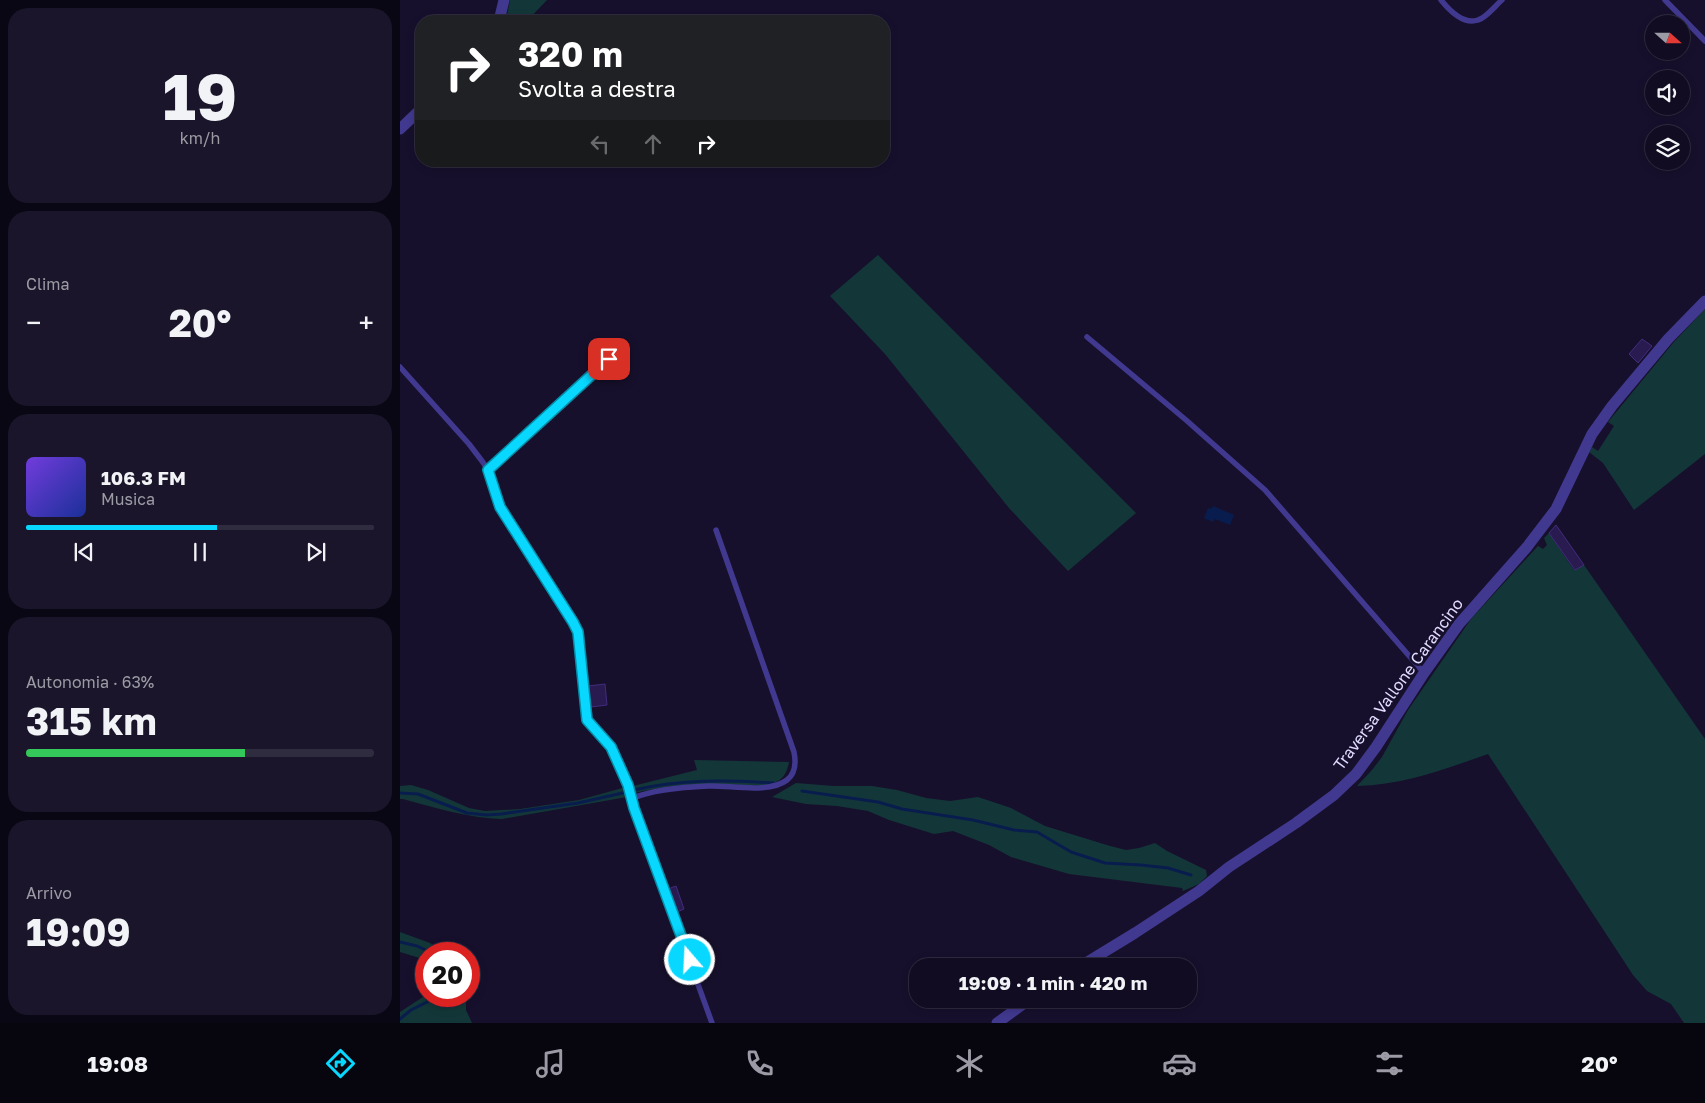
<!DOCTYPE html>
<html lang="it">
<head>
<meta charset="utf-8">
<style>
	:root { --surface:#110c22; --page:#1a152a; --text:#f1f3f6; --muted:#9c9ba5; --line:#302c40; --accent:#08d7ff }
	body { margin:0; font-family:"Golos Text",sans-serif; background:var(--page); color:var(--text); height:100vh; display:flex; flex-direction:column; font-size:19px; white-space:nowrap }
	* { box-sizing:border-box; margin:0 }
	p { font-size:16px; color:var(--muted) }
	.icon { flex:none; width:28px; height:28px; fill:none; stroke:currentColor; stroke-width:2; stroke-linecap:round; stroke-linejoin:round }
	.map { position:relative; flex:1; overflow:hidden }
	.drawer { display:flex; flex-direction:column; gap:8px; padding:8px; background:#090713; width:400px }
	.drawer>* { flex:none }
	.hud { position:absolute; left:15px; top:15px; width:475px; height:152px; border-radius:20px; box-shadow:0 2px 8px #0003,0 0 0 1px var(--line); background:#202124; color:#fff; overflow:hidden }
	.needle { width:32px; rotate:111deg }
	.fabs { position:absolute; left:1245px; top:15px; display:grid; gap:10px }
	.fabs a { display:grid; place-items:center; width:45px; height:45px; border-radius:50%; background:var(--surface); box-shadow:0 2px 8px #0003,0 0 0 1px var(--line); font-size:25px }
	.speed { position:absolute; left:15px; top:942px; display:flex; gap:10px; font-size:25px; font-weight:700; text-align:center }
	.speed>* { display:grid; place-content:center; width:65px; height:65px; border-radius:50%; background:var(--surface); box-shadow:0 2px 8px #0003,0 0 0 1px var(--line); line-height:1 }
	.speed .limit { border:8px solid #d22; background:#fff; color:#111 }
	.pin { position:absolute; display:grid; place-items:center; width:42px; height:42px; color:#fff; margin:-21px; border-radius:10px; box-shadow:0 2px 8px #0006 }
	.me { position:absolute; width:55px; margin:-28px; rotate:341deg; stroke-linejoin:round; filter:drop-shadow(0 0 4px #0008) }
	.turn { display:flex; align-items:center; gap:18px; height:105px; padding:0 20px; font-size:22px }
	.turn .icon { width:65px; height:65px; stroke-width:2.5 }
	.turn b { display:block; font-size:35px; line-height:42px }
	.lanes { display:flex; align-items:center; height:48px; padding:0 20px; background:#0003; justify-content:center; gap:25px; direction:ltr }
	.lanes .off { opacity:.35 }
	.big { font-size:38px; font-weight:700; line-height:1.1 }
	.drawer .widget { flex:1; display:flex; flex-direction:column; justify-content:center; gap:8px; min-width:0; padding:0 18px; border-radius:20px; background:var(--page) }
	.drawer .dial { align-items:center; gap:0 }
	.dial b { font-size:65px; line-height:1 }
	.song { display:flex; align-items:center; gap:15px }
	.cover { width:60px; height:60px; border-radius:8px; background:linear-gradient(135deg,hsl(260 70% 55%),hsl(230 70% 35%)) }
	.played { height:5px; border-radius:2px; background:linear-gradient(90deg,var(--accent) 55%,var(--line) 55%) }
	.keys { display:flex; justify-content:space-around; direction:ltr }
	.heat { display:flex; justify-content:space-between; align-items:center; font-size:28px; direction:ltr }
	.charge { height:8px; border-radius:4px; background:linear-gradient(90deg,#34c759 63%,var(--line) 0) }
	.trip { position:absolute; left:509px; top:958px; width:288px; height:50px; border-radius:20px; background:var(--surface); box-shadow:0 2px 8px #0003,0 0 0 1px var(--line); font-weight:700; line-height:50px; text-align:center }
	.menu { display:flex; height:80px; justify-content:space-around; align-items:center; background:#07050e; color:var(--muted) }
	.menu .icon { width:35px; height:35px }
	.menu .active { color:var(--accent) }
	.menu b { font-size:22px; color:var(--text) }
	main { display:flex; flex:1; min-height:0 }
	.map>svg:first-child { display:block }
</style>
</head>
<body>
<main>
<section class="drawer">
<div class="widget dial"><b>19</b><p>km/h</p></div>
<div class="widget"><p>Clima</p>
<div class="heat"><a>−</a><b class="big">20°</b><a>+</a></div>
</div>
<div class="widget">
<div class="song"><i class="cover"></i><div><b>106.3 FM</b><p>Musica</p></div></div>
<div class="played"></div>
<div class="keys"><svg class="icon" aria-label="previous" viewBox="0 0 24 24"><path d="M18 5L8 12l10 7zM5 5v14"/></svg><svg class="icon" aria-label="pause" viewBox="0 0 24 24"><path d="M8 5v14M16 5v14"/></svg><svg class="icon" aria-label="next" viewBox="0 0 24 24"><path d="M6 5l10 7-10 7zM19 5v14"/></svg></div>
</div>
<div class="widget"><p>Autonomia · 63%</p><b class="big">315 km</b><div class="charge"></div></div>
<div class="widget"><p>Arrivo</p><b class="big">19:09</b></div>
</section>
<div class="map">
<svg width="1305" height="1023" viewBox="0 0 1305 1023">
	<rect width="100%" height="100%" fill="#17102d"/>
	<path fill="#133738" d="M110 0H147L127 21H106Z
		M478 255 736 513 668 571 609 508 485 354 430 296Z
		M1305 309V454L1234 510 1203 463 1189 452 1192 447 1198 451 1214 426 1208 422 1273 343Z
		M1149 533 1174 570 1184 565 1305 739V1023H1284L1271 1004 1247 991 1233 975 1088 754C1045 769 1004 785 957 786L972 770 982 757 1008 710 1071 619 1138 546 1143 549 1147 545 1144 538Z
		M294 760 389 762C387 772 384 779 374 783 365 788 332 784 320 784 291 784 263 786 235 793L233 786 297 770Z
		M396 783 433 786H472L497 790 526 798 550 801 578 797 611 808 645 826 710 846 726 850 739 848 755 843 767 851 806 870 807 876 799 884 783 891 782 888 669 874 611 857 589 845 553 831 534 834 489 820 468 811 437 806 406 804 372 797Z
		M11 785 28 790 69 808 85 811 120 809 179 800 226 787 227 797 102 819C68 818 36 808 3 799H0V786Z
		M0 932 30 943 49 954H26V960L0 952Z
		M26 995V996H66V1010L72 1023H0V1012Z"/>
	<path fill="#081d4e" d="M813 506 834 515 830 525 815 519 813 522 804 518 808 508 811 509Z"/>
	<g fill="none" stroke-linecap="round" stroke-linejoin="round">
		<path stroke="#081d4e" stroke-width="3" d="M234 790C281 779 327 780 374 783
			M402 791 478 802 502 809 573 820 614 830 637 832 671 852 705 863 741 865 768 868 791 875
			M0 793 18 794 67 813 87 815 101 814 178 803 227 792
			M0 942 17 946 34 954
			M0 1019 11 1010 39 996"/>
	</g>
	<path fill="#291b4f" stroke="#412c7d" d="M1242 339 1252 346 1238 363 1229 354Z
		M1156 525 1184 565 1175 570 1149 533Z
		M205 684 207 705 191 707 188 686Z
		M276 886 284 909 277 912 268 889Z"/>
	<g fill="none" stroke-linecap="round" stroke-linejoin="round">
		<path stroke="#41398f" stroke-width="5.5" d="M1041 0C1049 10 1063 25 1078 20 1086 18 1095 6 1102 0
			M1265 0 1305 41
			M687 337 786 420 865 490 1024 673
			M0 367 69 444 82 461 88 470 100 507 173 621 178 632 187 720 211 747 228 785 234 808 312 1023
			M88 470 209 359
			M233 798C255 789 284 787 308 786 330 785 369 794 387 780 396 773 396 762 394 752L316 530"/>
		<path stroke="#41398f" stroke-width="11" d="M99 21 104 0
			M0 129 21 109
			M681 966 735 933 799 891 829 867 896 823 934 795 956 774 976 747 1024 673 1059 624 1127 547 1156 509 1192 434 1212 406 1268 339 1305 301
			M597 1023 630 999"/>
	</g>
	<g fill="none" stroke-linecap="round" stroke-linejoin="round">
		<g stroke="#058ca6" stroke-width="12">
			<path id="route" d="M209 359 88 470 100 507 173 622 178 632 187 720 211 747 228 785 234 808 290 960"/>
		</g>
		<use href="#route" stroke="#08d7ff" stroke-width="9"/>
	</g>
	<g text-anchor="middle" stroke-width="5" stroke-linejoin="round" paint-order="stroke">
		<g font-size="16" fill="#e2dcff" stroke="#17102d">
			<text transform="translate(998 684) rotate(-54)" y="6">Traversa Vallone Carancino</text>
		</g>
	</g>
</svg>
<div class="fabs">
<a><svg class="needle" viewBox="-14 -14 28 28"><path d="M0-13l5 13h-10z" fill="#e53935"/><path d="M0 13l5-13h-10z" fill="#9c9ba5"/></svg></a>
<a><svg class="icon" aria-label="sound" viewBox="0 0 24 24"><path d="M4 9h4l5-4v14l-5-4H4zM17 9q2 3 0 6"/></svg></a>
<a><svg class="icon" aria-label="layers" viewBox="0 0 24 24"><path d="M12 4l9 5-9 5-9-5zM3 14l9 5 9-5"/></svg></a>
</div>
<div class="speed"><div class="limit">20</div></div>
<div class="pin" style="left:209px;top:359px;background:#d93025"><svg class="icon" aria-label="arrive" viewBox="0 0 24 24"><path d="M6 21V4h12l-3 4 3 4H6"/></svg></div>
<svg class="me" style="left:290px;top:960px" viewBox="-20 -20 40 40"><circle r="17" fill="#08d7ff" stroke="#fff" stroke-width="3"/><path d="M0-11L8 9 0 5-8 9z" fill="#fff"/></svg>
<div class="trip">19:09 · 1 min · 420 m</div>
<div class="hud">
<div class="turn"><svg class="icon" aria-label="right" viewBox="0 0 24 24"><path d="M7 20v-9h11M14 6l5 5-5 5"/></svg><div><b>320 m</b>Svolta a destra</div></div>
<div class="lanes"><svg class="icon off" aria-label="left" viewBox="0 0 24 24"><path d="M17 20v-9H6M10 6l-5 5 5 5"/></svg><svg class="icon off" aria-label="ahead" viewBox="0 0 24 24"><path d="M12 20V5M6 11l6-6 6 6"/></svg><svg class="icon" aria-label="right" viewBox="0 0 24 24"><path d="M7 20v-9h11M14 6l5 5-5 5"/></svg></div>
</div>
</div>
</main>
<nav class="menu">
<b>19:08</b>
<svg class="icon active" aria-label="directions" viewBox="0 0 24 24"><path d="M12 3l9 9-9 9-9-9zM9 14v-3h6M13 9l2 2-2 2"/></svg>
<svg class="icon" aria-label="music" viewBox="0 0 24 24"><path d="M9 18V5l10-2v13"/><circle cx="6" cy="18" r="3"/><circle cx="16" cy="16" r="3"/></svg>
<svg class="icon" aria-label="phone" viewBox="0 0 24 24"><path d="M5 4h4l2 5-3 2q2 4 5 5l2-3 5 2v4C11 20 4 13 5 4z"/></svg>
<svg class="icon" aria-label="climate" viewBox="0 0 24 24"><path d="M12 3v18M4 7l16 10M4 17L20 7"/></svg>
<svg class="icon" aria-label="car" viewBox="0 0 24 24"><path d="M5 17H2v-5l4-1 3-4h7l3 4 3 1v5h-3M9 17h6M6 11h13"/><circle cx="7" cy="17" r="2"/><circle cx="17" cy="17" r="2"/></svg>
<svg class="icon" aria-label="filters" viewBox="0 0 24 24"><path d="M4 7h16M4 17h16"/><circle cx="9" cy="7" r="2"/><circle cx="15" cy="17" r="2"/></svg>
<b>20°</b>
</nav>
</body>
</html>
